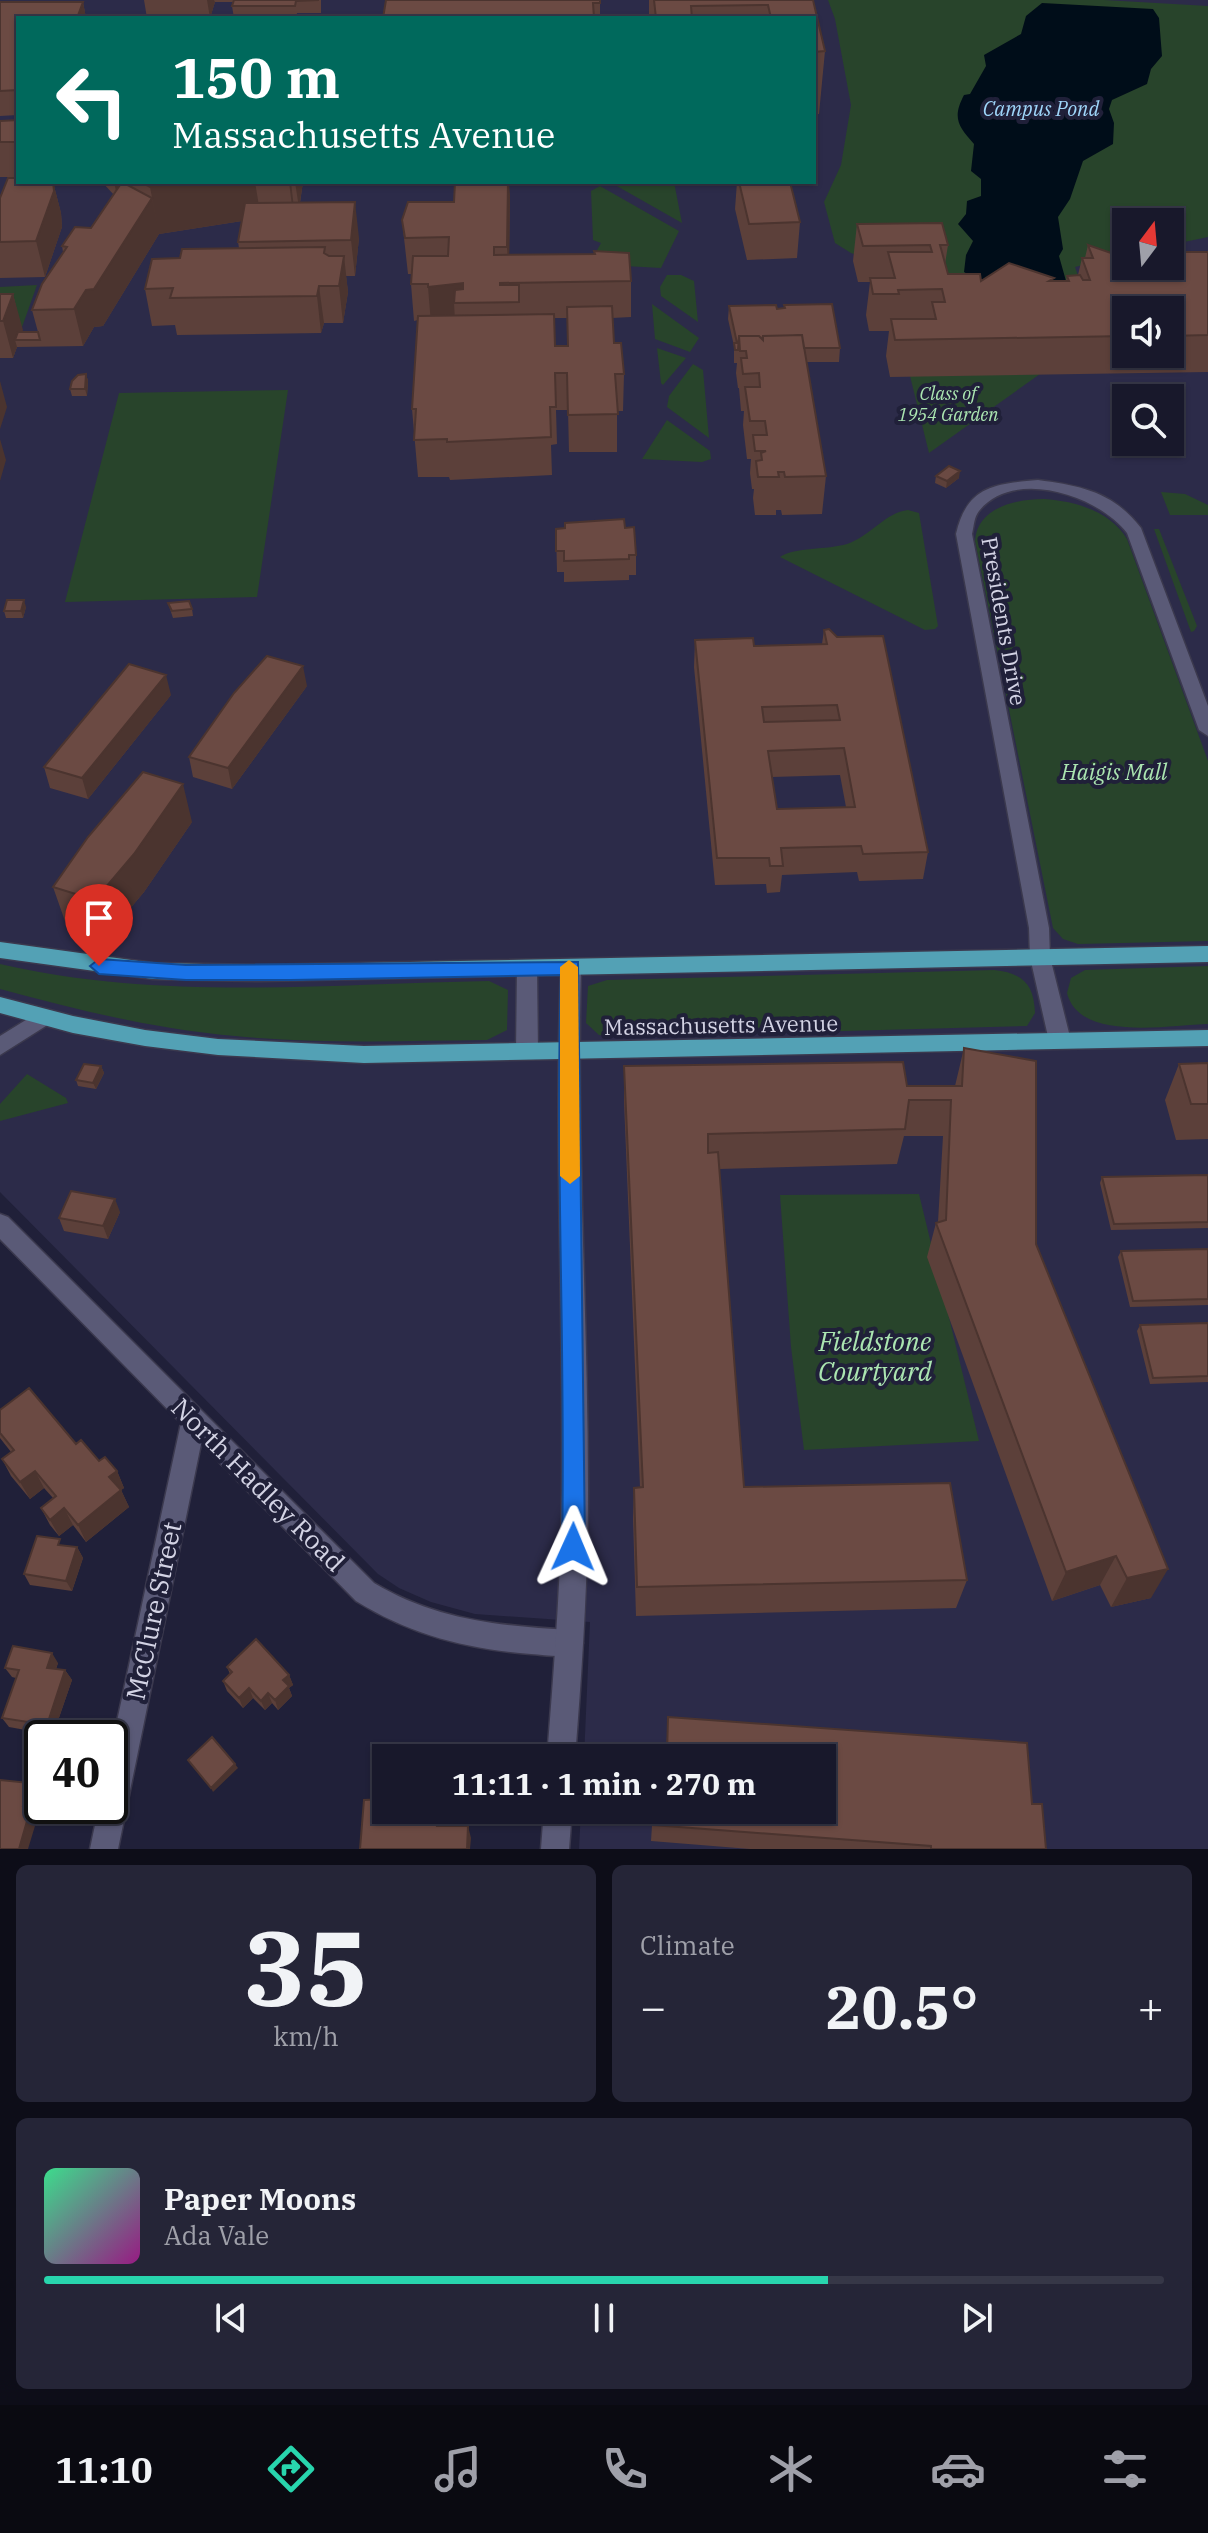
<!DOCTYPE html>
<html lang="en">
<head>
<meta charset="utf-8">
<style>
	:root { --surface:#18182b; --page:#252537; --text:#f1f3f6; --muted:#9fa0a9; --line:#363747; --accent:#28d5ad }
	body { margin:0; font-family:"IBM Plex Serif",serif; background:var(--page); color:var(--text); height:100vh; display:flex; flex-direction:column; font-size:30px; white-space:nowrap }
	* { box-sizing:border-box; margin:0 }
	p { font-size:26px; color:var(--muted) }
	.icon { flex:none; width:44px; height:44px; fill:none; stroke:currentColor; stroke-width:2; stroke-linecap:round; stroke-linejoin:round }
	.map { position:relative; height:1849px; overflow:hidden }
	.details { display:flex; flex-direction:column; gap:16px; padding:16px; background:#0d0d18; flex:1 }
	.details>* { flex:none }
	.banner { position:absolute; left:16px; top:16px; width:800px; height:168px; border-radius:0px; box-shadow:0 2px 6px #0004,0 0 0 2px var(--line); background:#00695c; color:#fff; overflow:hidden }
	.needle { width:52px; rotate:16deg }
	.controls { position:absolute; left:1112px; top:208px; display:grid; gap:16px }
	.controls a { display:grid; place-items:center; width:72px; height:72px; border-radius:0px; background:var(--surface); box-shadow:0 2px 6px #0004,0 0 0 2px var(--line); font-size:40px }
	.speed { position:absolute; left:24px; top:1720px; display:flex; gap:16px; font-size:40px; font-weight:700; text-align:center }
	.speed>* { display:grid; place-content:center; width:104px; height:104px; border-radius:50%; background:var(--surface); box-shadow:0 2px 6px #0004,0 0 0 2px var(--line); line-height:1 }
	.speed .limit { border:4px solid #111; border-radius:12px; background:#fff; color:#111 }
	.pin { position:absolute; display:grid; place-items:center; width:68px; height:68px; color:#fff; margin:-82px -34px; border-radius:50% 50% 50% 0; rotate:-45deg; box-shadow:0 0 8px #0007 }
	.pin .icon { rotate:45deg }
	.me { position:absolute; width:88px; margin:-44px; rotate:1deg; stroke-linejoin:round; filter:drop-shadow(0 0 6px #0008) }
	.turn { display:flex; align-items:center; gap:28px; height:168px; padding:0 24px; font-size:36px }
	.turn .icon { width:104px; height:104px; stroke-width:2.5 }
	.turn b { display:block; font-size:56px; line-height:68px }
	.big { font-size:60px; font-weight:800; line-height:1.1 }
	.details .widget { flex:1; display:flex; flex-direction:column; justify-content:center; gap:12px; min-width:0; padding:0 28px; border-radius:12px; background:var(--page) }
	.details .dial { align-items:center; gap:0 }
	.dial b { font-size:104px; line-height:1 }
	.song { display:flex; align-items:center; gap:24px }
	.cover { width:96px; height:96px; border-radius:12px; background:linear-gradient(135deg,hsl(150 70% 55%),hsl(310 70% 35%)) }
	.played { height:8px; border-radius:4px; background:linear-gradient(90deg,var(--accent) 70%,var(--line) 70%) }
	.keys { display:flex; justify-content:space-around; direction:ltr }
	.heat { display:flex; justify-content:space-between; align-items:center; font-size:44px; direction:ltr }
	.details .tiles { flex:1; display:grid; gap:16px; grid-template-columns:1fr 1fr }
	.widget:last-child { grid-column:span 2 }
	.trip { position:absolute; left:372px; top:1744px; width:464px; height:80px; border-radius:0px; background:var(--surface); box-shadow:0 2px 6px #0004,0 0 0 2px var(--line); font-weight:800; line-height:80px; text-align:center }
	.dock { display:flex; height:128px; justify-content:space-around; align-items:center; background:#0a0a11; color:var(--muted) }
	.dock .icon { width:56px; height:56px }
	.dock .on { color:var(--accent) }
	.dock b { font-size:36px; color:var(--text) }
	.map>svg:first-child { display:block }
</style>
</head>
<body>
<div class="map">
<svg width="1208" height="1849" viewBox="0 0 1208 1849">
	<rect width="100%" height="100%" fill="#202039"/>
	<path fill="#2c2b49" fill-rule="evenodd" d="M0 0H1208V1849H579L581 1810H822V1758H584L590 1622 475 1614 431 1602 399 1588 378 1574 0 1192ZM18 18H814V182H18ZM1126 222H1170V266H1126ZM1126 310H1170V354H1126ZM1126 398H1170V442H1126Z"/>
	<path fill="#28442b" d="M828 0H1104L1208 6V237L1170 245V222H1126V254L1075 267 1079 278 1147 274 975 295 851 253 835 243 824 202 841 165 851 105 835 19Z
		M612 182H674L682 223 615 185Z
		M600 186 679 231 661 268 625 266 596 252 601 243 593 240 591 191Z
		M667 275H681L694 281 698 322 661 296 660 287Z
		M37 285 21 330 0 331V287Z
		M652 304 699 338 690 352 655 339Z
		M657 348 686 358 663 385 661 383Z
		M693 364 703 370 709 438 667 407 669 396Z
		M1040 374 929 453 910 376Z
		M288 390 257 597 65 602 119 393Z
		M667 420 710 451 711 459 702 462 642 459Z
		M1161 492 1185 494 1208 505V515H1170Z
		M1044 499C1075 501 1110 511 1127 539L1208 761V941L1078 944 1063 939 1053 928 975 541C977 507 1017 499 1044 499Z
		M908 510 919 513 938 626 935 629 925 630 780 557C795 547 827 550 847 544 869 537 886 512 908 510Z
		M1154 529H1159L1197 626 1194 631 1191 632Z
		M0 964C159 1001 327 984 489 981L508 990 507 1030 487 1040C403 1041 318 1044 235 1036 155 1029 77 1010 0 989Z
		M1208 966V1024C1169 1025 1079 1042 1067 993L1071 978 1085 970Z
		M994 970C1023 973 1034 984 1035 1013L1027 1026 618 1037 599 1035 586 1023 588 986 607 980Z
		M27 1074 66 1098 68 1103 0 1121V1104Z
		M919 1194 979 1441 804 1450 791 1347 780 1195Z"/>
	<path fill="#000d19" d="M1042 3 1153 9 1159 18 1162 56 1151 69 1147 84 1112 100 1109 109 1114 123 1113 144 1083 161 1070 199 1058 217 1063 249 1059 256 1066 281 982 283 964 272 966 255 973 241 958 224 966 214 967 201 981 196V179L971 171 974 144C958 126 952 118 964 95L970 94 986 66 984 55 1021 34 1026 16Z"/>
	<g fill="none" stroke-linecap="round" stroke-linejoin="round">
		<g stroke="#3b394e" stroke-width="3">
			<path id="minor" d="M1038 480C1082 486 1113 492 1141 528L1208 706V736L1199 730 1127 533C1099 496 1014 467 979 511 974 517 974 526 972 534L1049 928 1050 957 1071 1041 1067 1047H1053L1049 1041 1030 957 1029 928 956 534C967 486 994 484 1038 480Z
				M42 1010 49 1012 52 1018 49 1024 0 1055V1036Z
				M0 1214 8 1217 374 1583C436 1620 500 1626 570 1630L579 1634 583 1643 579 1652C564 1659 547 1655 531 1654 467 1649 411 1635 356 1601L201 1444 118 1849H90L99 1806H110V1754L181 1423 0 1239Z"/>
		</g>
		<g stroke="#3b394e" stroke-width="3">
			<path id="tertiary" d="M571 959 578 961 581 967C576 1142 588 1316 588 1490 588 1580 582 1669 575 1758H547C554 1669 561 1580 562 1491 564 1316 554 1142 561 967L564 961Z
				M527 960 534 962 537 968 538 1053 535 1059H519L516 1053 517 968 520 962Z
				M544 1810H572L569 1849H541Z"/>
		</g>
		<g stroke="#3b394e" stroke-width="3">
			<path id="primary" d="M0 942 153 963 260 965 1208 946V962L260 981 153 979 0 958Z
				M0 997 73 1016 145 1030 218 1039 364 1046 1208 1030V1046L364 1063 218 1055 145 1046 73 1033 0 1013Z"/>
		</g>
		<use href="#minor" fill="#5a5a77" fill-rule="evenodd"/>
		<use href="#tertiary" fill="#5a5a77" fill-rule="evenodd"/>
		<use href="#primary" fill="#53a1b5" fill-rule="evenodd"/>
	</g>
	<path fill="#5c403a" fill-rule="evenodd" d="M144 0H321V13H297L296 18H234L232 6 233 2H215L210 18H147Z
		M600 0V18H383Z
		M649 0H813L825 51 819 114H814V18H649Z
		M0 2H83L86 18H18V115L0 116Z
		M18 120V177H0V121Z
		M18 182H53L61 213 62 227 45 277 0 278V198Z
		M102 182H303L300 203 359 238 355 276H346L348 292 343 323H324L321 333 177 335 175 325 152 326 145 289 180 258 239 248 238 242 242 221 159 234 103 326 94 327 83 346 17 347 13 358H0V294H13L22 332H38L32 310 63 252 62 246 91 228 114 195Z
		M737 182H790L800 222 797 258 747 260 735 209Z
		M510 195 509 255 631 281V317L612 318 614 343 624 374 623 411H617V452H569L568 410H556L557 444 551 445 552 475 450 480 449 477H418L412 409 418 320 414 321 411 284 412 274H408L402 220 454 202ZM554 318H567L568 346H555Z
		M857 224 948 245 945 264 948 274 981 281H1066L1067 276 1078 275 1082 258H1085L1088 245 1111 253 1208 251V372L890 377 886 356 889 331H869L866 315 870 282H858L853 261ZM1126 310H1170V354H1126Z
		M784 305 840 348 839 362H806L826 476 822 514 782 515 781 510H776V515H755L753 498 754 489H752L750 473 751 459H747L743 425 744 411H741L739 388H738L736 373 737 363H734V346L728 319 729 306 777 309 784 308Z
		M86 374 88 381 87 396H72L70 389Z
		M936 476 959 478 946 488 935 483Z
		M625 528 636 555V575H629V580L564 582V572H557L556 529Z
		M168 603 192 609 193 616 173 618Z
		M26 607 23 618H6L4 611Z
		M824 630 928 852 923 879 859 881 857 872 782 875 780 892 767 893 766 884 715 885 694 667 695 640 754 646 822 644ZM840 775 846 807 777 809 772 777Z
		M307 686 232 789 193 777 189 757Z
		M171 695 88 799 50 788 44 767Z
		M192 822 144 892 106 937 66 924 53 887Z
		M964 1048 1036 1244 1151 1598 1111 1607 1100 1585 1052 1601 927 1257 936 1223 938 1222 943 1136H904L897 1164 719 1169 744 1487 967 1580 956 1608 636 1616 633 1518 634 1488 640 1487 624 1102V1066L907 1086H955Z
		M1208 1063V1139L1176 1140 1165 1100 1179 1064Z
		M101 1066 104 1073 96 1089 78 1086 76 1080Z
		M1208 1175V1228L1111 1230 1100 1183 1102 1177Z
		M120 1212 108 1239 64 1231 59 1218Z
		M1208 1249V1305L1130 1307 1118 1257 1121 1251Z
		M1208 1323V1382L1150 1384 1137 1331 1140 1325Z
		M0 1410 76 1444 99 1461 117 1471 124 1488 121 1490 129 1507 86 1542 73 1525 59 1536 50 1525 41 1508 53 1498 44 1488 30 1499 11 1476 2 1459 11 1452 0 1438Z
		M63 1545 77 1547 83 1558 72 1591 30 1585 24 1574Z
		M58 1663 56 1669 65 1670 72 1680 53 1735 9 1727 2 1718 16 1678 12 1677 5 1668Z
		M227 1667 289 1675 293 1685 289 1688 292 1696 278 1710 272 1703 265 1710 253 1698 243 1708 227 1691 223 1681 230 1674Z
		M668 1717 1032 1804 1046 1849H750L651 1841 653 1810 666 1755Z"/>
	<path fill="#4b342f" d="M207 0H214L215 2 210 18Z
		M83 2 86 18H77Z
		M53 182 61 213 62 227 45 277 36 241Z
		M114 182H123L118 200Z
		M141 182H255L261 218 159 234 150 187Z
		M289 182H291L294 208 293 214Z
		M295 182H303L299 208Z
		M508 182H509L510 195 509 283 507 247Z
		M152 198 159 234 103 326 94 327 83 346 74 309 86 290Z
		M355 202 359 238 355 276 351 240Z
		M344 256 348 292 343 323 339 286Z
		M463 283 465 303H454L455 321 431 324 428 287Z
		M319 286 324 323 321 333 317 296Z
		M13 294 23 330 19 340H15L17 347 13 358 3 321Z
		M86 374 88 381 87 396 85 389Z
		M0 381 7 407 0 429Z
		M0 439 6 460 0 481Z
		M960 471 959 478 946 488 947 481Z
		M24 600 26 607 23 618 21 611Z
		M303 666 307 686 232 789 228 768Z
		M166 675 171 695 88 799 82 778Z
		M183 784 192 822 144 892 106 937 95 900Z
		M101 1066 104 1073 96 1089 93 1083Z
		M115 1199 120 1212 108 1239 103 1226Z
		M35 1471 44 1488 30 1499 20 1482Z
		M117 1471 124 1488 117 1493 109 1477Z
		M121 1490 129 1507 86 1542 78 1525Z
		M64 1508 73 1525 59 1536 50 1520Z
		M77 1547 83 1558 72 1591 66 1581Z
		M1116 1556 1100 1585 1052 1601 1066 1572Z
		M1168 1569 1151 1598 1111 1607 1127 1578Z
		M52 1653 58 1663 53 1677 47 1668Z
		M65 1670 72 1680 53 1735 47 1725Z
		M289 1675 293 1685 289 1688 292 1696 278 1710 275 1700 283 1680Z
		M249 1688 253 1698 243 1708 239 1698Z
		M268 1693 272 1703 265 1710 261 1701Z
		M235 1764 238 1768 213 1792 211 1788Z
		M30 1783 37 1792 32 1809 38 1816 28 1849H19L23 1806Z
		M438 1810H441L442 1812 440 1839 437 1826Z
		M468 1826 471 1838 470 1849H467Z"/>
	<path fill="#6b4a43" stroke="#4b342f" stroke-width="2" fill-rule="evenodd" d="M234 0H319L296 1 295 6H232Z
		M386 0H600V3H593L594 18H383Z
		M654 0H813L825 51 814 52V18H771L768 5 691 6 692 18H656Z
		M0 2H83L77 18H18V90L0 91Z
		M18 120V142H0V121Z
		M8 178H18V182H53L54 191 36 241 0 242V198Z
		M122 182 152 198 94 289 86 290 74 309 32 310 42 284 67 247 62 246 75 227 91 228Z
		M141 182H181L150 187Z
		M455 182H508L507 247H494V255L595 254 594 251 629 253 631 281 500 283V285H519V302L454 303 455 290 463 289V283L428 287V284H411L413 256H448L449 237 405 238 402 220 408 202H454Z
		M739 182H790L800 222 749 224Z
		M355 202 351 240 238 242 245 203Z
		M942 223 948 245H940L948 274H980L981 281 1009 263 1054 278 1049 281H1069L1067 276 1080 275 1083 280H1090L1082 258H1093L1088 245 1111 253H1126V266H1170V252H1208V335L1170 336V310H1126V336L895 340 891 319H936L932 302H945L942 289 898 290 899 294H873L870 278H895L888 252H932L930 245 863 246 857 224Z
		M325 247 324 253 329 256H344L339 286H319L317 296 170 298 173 288 145 289 152 259 180 258 182 249Z
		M0 294H13L3 321H0Z
		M832 304 840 348H804L802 335 763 336 762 339 759 336H739L738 350H735L734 343H737L729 306 776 305 777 309 785 308 784 305Z
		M612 306 614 343H621L624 374H615L618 414 568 415 567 373H555L556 407H550L551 437 447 442V439L414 440 416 409H412L418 316 554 314 555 346H568L567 307Z
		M18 332H38L40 340H15Z
		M802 335 826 476 785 477 784 472H778L779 477H758L756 461 762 460 761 453 766 451H755L753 435H767L765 421H750L745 387H760L759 373 743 374 741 358H747L746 351H740L739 336H759L763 340V336Z
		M86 374 85 389H70L72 381 78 375Z
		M949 466 960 471 947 481 936 476Z
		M624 519 625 528 634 527 636 555H629V559L564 561V551H556V529L565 528V523Z
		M7 600H24L21 611H4Z
		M189 601 192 609 172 611 168 603Z
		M829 629 837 637 883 636 928 852 863 854 861 846 781 848 783 866H770L769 858H717L695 640 753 638 754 646 827 644 824 630ZM837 705 840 720 764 722 762 707ZM844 748 855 807 777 809 768 751Z
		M267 656 303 666 228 768 189 757 234 693Z
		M129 664 166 675 82 778 44 767Z
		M143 772 183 784 134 854 95 900 53 887 88 837Z
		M964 1048 1036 1061V1244L1168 1569 1127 1578 1116 1556 1066 1572 936 1223 946 1220 951 1100H909L905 1129 708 1134V1153L718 1152 744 1487 950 1483 967 1580 637 1587 634 1488 643 1487 624 1066 903 1062 907 1086H962Z
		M1208 1063V1104H1191L1179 1064Z
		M84 1064 101 1066 93 1083 76 1080Z
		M1208 1175V1222L1114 1224 1102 1177Z
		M71 1191 115 1199 103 1226 59 1218Z
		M1208 1249V1299L1133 1301 1121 1251Z
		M1208 1323V1376L1153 1378 1140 1325Z
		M29 1388 76 1444 81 1440 99 1461 105 1457 117 1471 109 1477 121 1490 78 1525 64 1508 50 1520 41 1508 56 1496 35 1471 20 1482 2 1459 14 1450 0 1433V1410Z
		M37 1536 60 1539 58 1545 77 1547 66 1581 24 1574Z
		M256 1639 289 1675 283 1680 289 1686 275 1700 268 1693 261 1701 249 1688 239 1698 223 1681 232 1672 227 1667Z
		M13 1646 52 1653 47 1668 65 1670 47 1725 2 1718 19 1670 5 1668Z
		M668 1717 1027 1743 1032 1804H1042L1046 1849H931V1846L653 1825V1810H822V1758H656V1754L667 1755Z
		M212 1737 235 1764 211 1788 188 1760Z
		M0 1780 30 1783 23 1806 31 1807 19 1849H0Z
		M386 1799V1810H438L437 1826H468L467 1849H360L364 1800Z"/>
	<path fill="#1a73e8" stroke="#114b97" stroke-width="2" d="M99 959 186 965 578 962 585 1547 582 1555 573 1559 565 1555 562 1547C566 1356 555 1166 561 975L291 980H186L99 974 90 966Z"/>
	<path fill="#f59e0b" d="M569 960 578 967 580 1176 570 1184 560 1176V967Z"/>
	<g text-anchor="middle" stroke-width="8" stroke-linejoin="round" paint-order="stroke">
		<g font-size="18" font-style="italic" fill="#abe6b1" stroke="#202039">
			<text x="948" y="400">Class of<tspan x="948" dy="21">1954 Garden</tspan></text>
		</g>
		<g font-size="20" font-style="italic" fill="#9fd6fa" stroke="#202039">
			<text x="1041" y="116">Campus Pond</text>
		</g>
		<g font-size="22" fill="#d3d3e4" stroke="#202039">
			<text transform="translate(1004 621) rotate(80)" y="8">Presidents Drive</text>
			<text transform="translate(721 1025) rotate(-1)" y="8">Massachusetts Avenue</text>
		</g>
		<g font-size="22" font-style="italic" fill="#abe6b1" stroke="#202039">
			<text x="1114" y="780">Haigis Mall</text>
		</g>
		<g font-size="26" font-style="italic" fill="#abe6b1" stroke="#202039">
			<text x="875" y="1351">Fieldstone<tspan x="875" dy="30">Courtyard</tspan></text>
		</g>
		<g font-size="26" fill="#d3d3e4" stroke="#202039">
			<text transform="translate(258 1485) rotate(45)" y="9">North Hadley Road</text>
			<text transform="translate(154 1611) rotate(-78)" y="9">McClure Street</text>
		</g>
	</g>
</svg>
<div class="controls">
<a><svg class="needle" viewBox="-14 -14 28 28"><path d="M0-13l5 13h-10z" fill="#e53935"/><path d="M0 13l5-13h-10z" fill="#9fa0a9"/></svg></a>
<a><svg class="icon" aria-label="sound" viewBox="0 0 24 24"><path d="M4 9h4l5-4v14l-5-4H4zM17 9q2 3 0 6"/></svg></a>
<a><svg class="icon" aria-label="search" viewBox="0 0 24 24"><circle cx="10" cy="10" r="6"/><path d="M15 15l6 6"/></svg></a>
</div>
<div class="speed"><div class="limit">40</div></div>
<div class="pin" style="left:99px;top:966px;background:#d93025"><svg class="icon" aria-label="arrive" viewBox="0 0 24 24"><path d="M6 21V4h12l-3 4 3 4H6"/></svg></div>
<svg class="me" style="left:573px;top:1547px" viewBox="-20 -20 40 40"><path d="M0-17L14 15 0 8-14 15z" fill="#1a73e8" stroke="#fff" stroke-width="4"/></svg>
<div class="trip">11:11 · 1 min · 270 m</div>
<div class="banner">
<div class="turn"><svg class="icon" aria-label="left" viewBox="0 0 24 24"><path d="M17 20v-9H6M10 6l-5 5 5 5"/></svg><div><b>150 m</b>Massachusetts Avenue</div></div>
</div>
</div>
<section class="details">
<div class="tiles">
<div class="widget dial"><b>35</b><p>km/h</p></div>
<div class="widget"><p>Climate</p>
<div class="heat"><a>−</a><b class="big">20.5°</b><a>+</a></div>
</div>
<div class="widget">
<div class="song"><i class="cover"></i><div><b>Paper Moons</b><p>Ada Vale</p></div></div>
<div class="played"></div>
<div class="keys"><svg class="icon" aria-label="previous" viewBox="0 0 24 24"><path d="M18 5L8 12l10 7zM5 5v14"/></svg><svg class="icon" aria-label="pause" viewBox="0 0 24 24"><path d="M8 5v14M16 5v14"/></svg><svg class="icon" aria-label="next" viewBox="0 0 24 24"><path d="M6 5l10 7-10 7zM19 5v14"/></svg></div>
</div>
</div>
</section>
<nav class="dock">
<b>11:10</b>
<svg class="icon on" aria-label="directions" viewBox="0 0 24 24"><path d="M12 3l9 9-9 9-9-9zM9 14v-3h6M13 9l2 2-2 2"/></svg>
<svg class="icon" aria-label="music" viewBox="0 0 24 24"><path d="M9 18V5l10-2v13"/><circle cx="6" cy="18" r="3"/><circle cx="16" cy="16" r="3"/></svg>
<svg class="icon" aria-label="phone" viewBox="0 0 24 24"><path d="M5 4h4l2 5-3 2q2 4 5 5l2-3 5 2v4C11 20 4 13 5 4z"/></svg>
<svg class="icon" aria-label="climate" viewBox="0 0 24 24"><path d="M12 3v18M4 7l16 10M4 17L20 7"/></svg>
<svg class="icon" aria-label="car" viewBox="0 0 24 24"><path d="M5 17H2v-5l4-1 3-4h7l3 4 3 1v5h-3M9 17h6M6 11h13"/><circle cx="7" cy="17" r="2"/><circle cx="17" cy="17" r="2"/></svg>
<svg class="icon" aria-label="filters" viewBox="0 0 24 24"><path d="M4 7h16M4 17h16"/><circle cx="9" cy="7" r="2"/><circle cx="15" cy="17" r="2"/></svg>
</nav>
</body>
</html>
